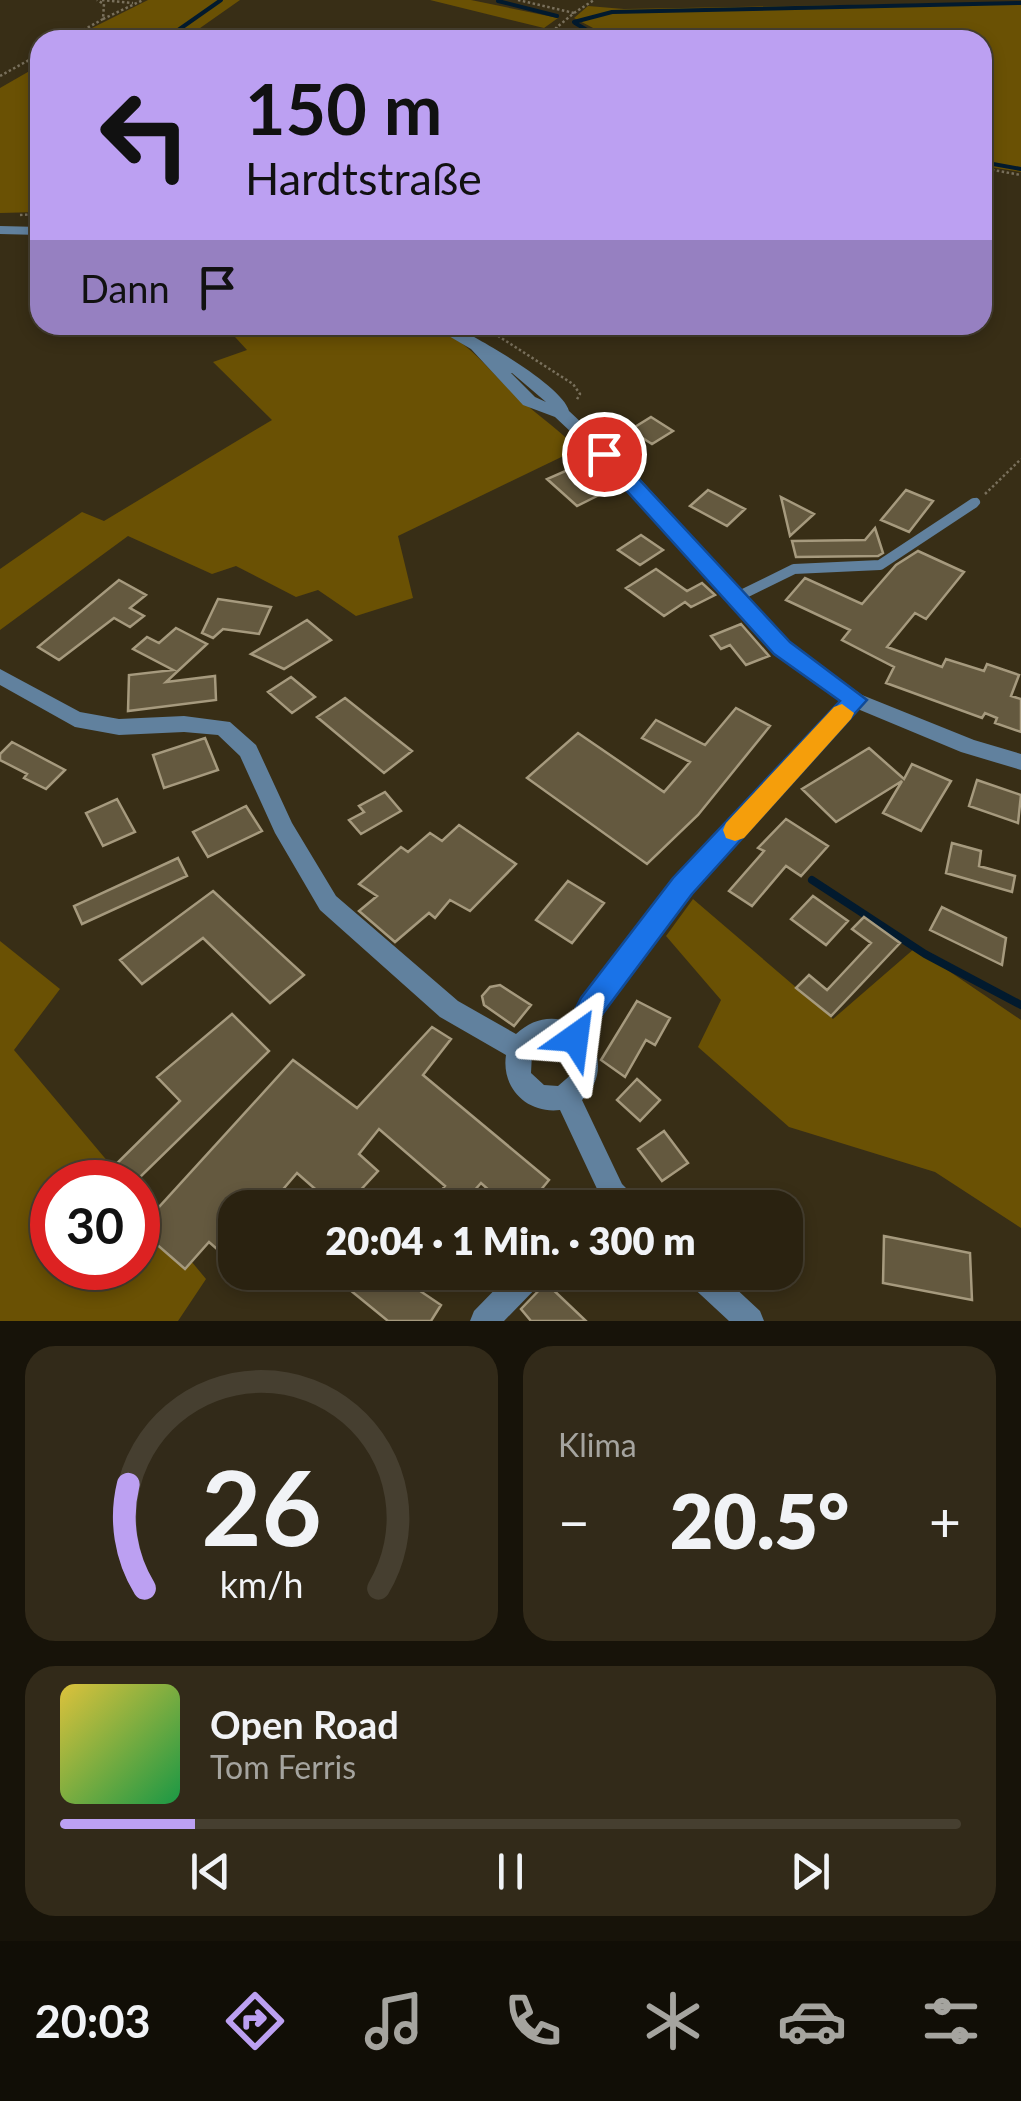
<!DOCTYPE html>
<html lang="de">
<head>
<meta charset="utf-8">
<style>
	:root { --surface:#2a2210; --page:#322a19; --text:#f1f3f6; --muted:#a5a49f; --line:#463f30; --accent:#bca0f2 }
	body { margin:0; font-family:Lato,sans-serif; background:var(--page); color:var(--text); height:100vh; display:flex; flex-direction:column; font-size:38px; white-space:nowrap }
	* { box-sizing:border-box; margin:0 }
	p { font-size:32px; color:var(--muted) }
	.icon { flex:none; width:55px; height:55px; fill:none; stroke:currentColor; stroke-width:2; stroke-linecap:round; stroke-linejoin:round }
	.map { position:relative; height:1321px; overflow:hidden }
	.side { display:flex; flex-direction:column; gap:25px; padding:25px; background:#171309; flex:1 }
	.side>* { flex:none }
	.guide { position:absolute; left:30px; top:30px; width:962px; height:305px; border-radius:30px; box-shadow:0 5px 15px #0003,0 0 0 2px var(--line); background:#bca0f2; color:#111; overflow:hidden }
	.speed { position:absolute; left:30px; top:1160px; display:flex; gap:20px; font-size:50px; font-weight:700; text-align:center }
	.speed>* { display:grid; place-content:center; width:130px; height:130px; border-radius:50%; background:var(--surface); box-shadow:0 5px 15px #0003,0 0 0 2px var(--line); line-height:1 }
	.speed .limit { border:15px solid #d22; background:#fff; color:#111 }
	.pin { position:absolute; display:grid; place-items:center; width:85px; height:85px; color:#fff; margin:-42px; border:5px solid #fff; border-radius:50%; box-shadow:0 2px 10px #0007 }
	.me { position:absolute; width:110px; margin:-55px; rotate:31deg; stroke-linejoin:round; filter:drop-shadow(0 0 8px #0008) }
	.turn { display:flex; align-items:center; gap:35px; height:210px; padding:0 50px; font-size:45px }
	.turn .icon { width:130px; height:130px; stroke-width:2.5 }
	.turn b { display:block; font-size:70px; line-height:85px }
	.then { display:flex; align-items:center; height:95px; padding:0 50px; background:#0003; gap:20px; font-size:38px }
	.big { font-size:75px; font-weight:800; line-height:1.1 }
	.side .tile { flex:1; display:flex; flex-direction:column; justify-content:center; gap:15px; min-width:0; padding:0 35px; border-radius:30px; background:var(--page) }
	.side .dial { align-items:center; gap:0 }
	.dial svg { height:260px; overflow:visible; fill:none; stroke:var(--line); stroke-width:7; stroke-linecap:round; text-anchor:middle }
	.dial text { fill:var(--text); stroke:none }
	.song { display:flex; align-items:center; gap:30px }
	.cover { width:120px; height:120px; border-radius:15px; background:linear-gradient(135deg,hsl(50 70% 55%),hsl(140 70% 35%)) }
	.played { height:10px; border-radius:5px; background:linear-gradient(90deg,var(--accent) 15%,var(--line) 15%) }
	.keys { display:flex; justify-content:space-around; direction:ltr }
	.heat { display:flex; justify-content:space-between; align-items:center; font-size:55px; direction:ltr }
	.side .tiles { flex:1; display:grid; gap:25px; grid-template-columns:1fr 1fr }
	.tile:last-child { grid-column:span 2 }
	.trip { position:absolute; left:218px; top:1190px; width:585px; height:100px; border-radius:30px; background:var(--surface); box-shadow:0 5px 15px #0003,0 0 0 2px var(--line); font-weight:800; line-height:100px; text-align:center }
	.menu { display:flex; height:160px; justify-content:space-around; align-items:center; background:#110e06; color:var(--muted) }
	.menu .icon { width:70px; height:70px }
	.menu .selected { color:var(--accent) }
	.menu b { font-size:45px; color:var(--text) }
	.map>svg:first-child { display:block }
</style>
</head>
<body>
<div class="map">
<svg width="1021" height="1321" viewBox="0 0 1021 1321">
	<rect width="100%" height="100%" fill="#382e16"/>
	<path fill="#6a5104" d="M148 0H240L183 40H86L90 29Z
		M430 0H471L558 18 544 28Z
		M1021 2V172L983 166 982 40H616L574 18 588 6 624 9Z
		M40 65V212L0 213V88Z
		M224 325H380L394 335C444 310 475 356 508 388 530 410 556 427 578 449L398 536 413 598 356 616 318 590 296 597 236 566 212 574 128 536 0 630V569L82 512 104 521 272 420 213 362 247 350Z
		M693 899 833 1019 915 948 1021 1020V1228L935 1172 789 1127 698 1047 721 1000 666 936Z
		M0 941 60 989 14 1050 125 1182H52V1268H138V1197L206 1279 178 1321H0Z"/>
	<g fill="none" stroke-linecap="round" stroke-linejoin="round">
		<path stroke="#021a2e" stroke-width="4" d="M498 1 557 16
			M574 22 612 12 1021 3
			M575 23 604 40
			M164 40 221 0
			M982 162 1021 169"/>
		<path stroke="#021a2e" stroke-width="8" d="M812 880 925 954 1021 1005"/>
	</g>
	<path fill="#64593f" stroke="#a69a7e" stroke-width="2.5" d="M651 417 673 431 652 444 630 430Z
		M570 469 599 495 577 506 547 479Z
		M708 490 745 509 727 526 690 506Z
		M906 490 933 501 909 532 881 520Z
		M781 497 814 514 790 536Z
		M875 528 883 553 878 556 796 557 792 541 865 540Z
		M641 535 663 550 640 565 618 550Z
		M918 551 964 572 926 619 915 613 887 647 942 667 946 659 984 671 987 664 1019 675 1011 696 1021 699V732L995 723 997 718 985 713 982 718 886 683 894 667 842 640 850 630 786 600 805 578 862 604 896 565Z
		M656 569 687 591 702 583 715 595 691 607 685 602 664 616 626 588Z
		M119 580 146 595 130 608 144 616 130 627 114 618 59 660 38 647Z
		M218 599 271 607 259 634 223 629 213 638 202 633Z
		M307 620 331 640 284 669 251 654Z
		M741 624 769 656 746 665 730 645 721 649 711 636Z
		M176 628 207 644 166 682 215 676 216 700 128 711 129 675 173 670 133 649 147 637 159 643Z
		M291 677 315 697 292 713 268 692Z
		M345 698 379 725 412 751 384 773 317 717Z
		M736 708 770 726 698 815 647 864 527 778 578 733 664 792 690 762 642 738 656 720 705 745Z
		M205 738 218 770 164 788 153 755Z
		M12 742 33 753 65 770 46 789 24 778 27 774 0 760V754Z
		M869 748 904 779 912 764 951 781 921 831 883 813 902 781 836 822 802 789Z
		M977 780 1021 795 1018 823 969 806Z
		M385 792 401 811 361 834 349 820 364 812 359 806Z
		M117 799 135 832 103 846 86 813Z
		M246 806 262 831 208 857 193 832Z
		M786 819 828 846 801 876 786 866 752 906 729 891 764 851 758 848Z
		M459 825 516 864 470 911 450 900 435 918 429 913 395 942 359 911 377 896 359 884 401 847 408 852 430 833 442 841Z
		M952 843 981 851 979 866 1015 876 1012 892 946 873Z
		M178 858 187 876 82 924 74 906Z
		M568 881 604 903 572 943 536 920Z
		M213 891 304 975 270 1003 203 938 142 984 120 960Z
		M813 896 848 921 826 945 791 919Z
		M942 907 1006 938 1002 965 930 930Z
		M864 917 900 943 831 1016 796 988 809 975 827 990 871 943 852 929Z
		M500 985 531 1005 514 1026 484 1005 482 996 490 987Z
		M637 1001 670 1018 655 1045 646 1040 625 1077 601 1060Z
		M232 1014 269 1051 135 1182H98L180 1101 157 1077Z
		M432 1027 451 1039 423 1075 549 1180 526 1208H509L481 1183 459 1208H427L445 1186 379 1129 359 1154 378 1171 344 1208H311L322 1195 297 1173 267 1208H235V1245L225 1256 209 1242 185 1269 139 1229 293 1060 357 1108Z
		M637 1079 660 1100 640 1121 617 1100Z
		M664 1131 688 1163 662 1181 638 1149Z
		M884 1236 970 1253 972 1300 883 1283Z
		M328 1272H392L441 1305 431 1321H388Z
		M546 1283 586 1321H531L521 1309Z"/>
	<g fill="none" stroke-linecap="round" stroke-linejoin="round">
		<path stroke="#79705c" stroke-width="2.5" stroke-dasharray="2.5 2.5" stroke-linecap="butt" d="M102 0 133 3
			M518 0 574 13 556 28 581 40
			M574 13 594 0
			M103 19 143 0
			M66 40 103 19 104 4 97 0
			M537 40 554 29
			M0 76 40 54
			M982 168 1021 175
			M20 215 40 214
			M387 325H399
			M481 325 573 384 580 394 576 401
			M985 494 1021 459"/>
		<path stroke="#61819e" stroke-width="8" d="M970 506 976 502"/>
		<path stroke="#61819e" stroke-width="10" d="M737 597 794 569 880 565 974 503"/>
		<path fill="#61819e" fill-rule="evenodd" d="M0 669 80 712 119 719 184 716 230 722 256 745 292 823 336 896 458 1001 516 1034C532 1019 550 1015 570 1022L582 999 675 879 848 695H862L865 700 691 893 600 1015 589 1036C602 1059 602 1081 582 1100L622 1184 636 1198 639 1208H606L560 1110C527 1114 501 1088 506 1055L440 1017 320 910 275 833 240 756 218 735 184 732 119 735 75 727 0 685ZM544 1042H560L572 1054 573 1073 558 1086 544 1085 531 1073 532 1054Z
			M512 1272H546L542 1282 504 1321H470L474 1311Z
			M683 1272H718L760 1311 764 1321H729L687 1282Z"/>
		<path fill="#61819e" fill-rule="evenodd" d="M0 226 40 227V235L0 234Z
			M430 325C439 325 446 324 454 327 479 338 563 386 569 411L632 470 789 643 862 695 974 740 1021 754V770L961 752 848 705 775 653 620 478 555 417 523 405 471 349ZM511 373H512L546 402 535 397Z"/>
	</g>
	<path fill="#1a73e8" stroke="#114b97" stroke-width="2.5" d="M604 448 611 449 790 642 867 700 692 894 601 1016 585 1047 575 1051 565 1047 561 1038 581 998 673 878 840 701 774 654 597 458 594 454Z"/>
	<path fill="#f59e0b" d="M842 704 854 713 851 719 744 838 735 841 726 838 723 830 726 823 834 707Z"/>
</svg>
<div class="speed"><div class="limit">30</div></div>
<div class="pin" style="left:604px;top:454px;background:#d93025"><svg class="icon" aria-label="arrive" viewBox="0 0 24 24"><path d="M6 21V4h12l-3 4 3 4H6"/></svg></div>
<svg class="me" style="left:575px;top:1038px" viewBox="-20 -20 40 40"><path d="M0-17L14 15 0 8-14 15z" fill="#1a73e8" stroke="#fff" stroke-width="4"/></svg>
<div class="trip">20:04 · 1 Min. · 300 m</div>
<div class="guide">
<div class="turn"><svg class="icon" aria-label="left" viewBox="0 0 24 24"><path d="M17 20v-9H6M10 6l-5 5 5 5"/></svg><div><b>150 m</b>Hardtstraße</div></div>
<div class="then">Dann<svg class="icon" aria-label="arrive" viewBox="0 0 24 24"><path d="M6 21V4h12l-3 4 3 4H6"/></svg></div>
</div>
</div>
<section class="side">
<div class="tiles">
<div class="tile dial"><svg viewBox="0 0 100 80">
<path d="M14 69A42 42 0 1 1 86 69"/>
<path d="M14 69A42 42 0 0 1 9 37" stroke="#bca0f2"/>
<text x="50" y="56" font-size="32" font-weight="700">26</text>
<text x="50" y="72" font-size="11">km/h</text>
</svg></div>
<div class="tile"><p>Klima</p>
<div class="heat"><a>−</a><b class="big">20.5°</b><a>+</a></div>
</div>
<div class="tile">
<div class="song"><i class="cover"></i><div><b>Open Road</b><p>Tom Ferris</p></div></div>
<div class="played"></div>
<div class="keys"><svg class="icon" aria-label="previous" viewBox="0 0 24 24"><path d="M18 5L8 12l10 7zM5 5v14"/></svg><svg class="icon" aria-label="pause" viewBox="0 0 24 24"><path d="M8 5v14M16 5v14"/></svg><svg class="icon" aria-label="next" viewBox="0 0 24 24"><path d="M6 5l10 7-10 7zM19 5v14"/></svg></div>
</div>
</div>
</section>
<nav class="menu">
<b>20:03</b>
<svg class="icon selected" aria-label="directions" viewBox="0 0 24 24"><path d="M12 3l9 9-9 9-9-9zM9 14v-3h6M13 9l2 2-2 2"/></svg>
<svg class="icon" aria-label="music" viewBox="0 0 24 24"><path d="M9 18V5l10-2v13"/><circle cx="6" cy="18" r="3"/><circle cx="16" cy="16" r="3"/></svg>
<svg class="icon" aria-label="phone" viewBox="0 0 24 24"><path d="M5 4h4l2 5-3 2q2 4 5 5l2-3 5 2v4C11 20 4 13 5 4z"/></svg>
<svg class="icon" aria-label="climate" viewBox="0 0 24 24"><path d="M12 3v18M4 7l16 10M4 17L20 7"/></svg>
<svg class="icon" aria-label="car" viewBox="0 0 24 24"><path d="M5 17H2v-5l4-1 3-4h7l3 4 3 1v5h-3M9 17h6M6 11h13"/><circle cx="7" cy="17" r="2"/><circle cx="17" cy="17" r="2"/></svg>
<svg class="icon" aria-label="filters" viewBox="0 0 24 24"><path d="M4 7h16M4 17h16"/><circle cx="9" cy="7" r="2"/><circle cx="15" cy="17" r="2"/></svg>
</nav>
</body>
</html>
